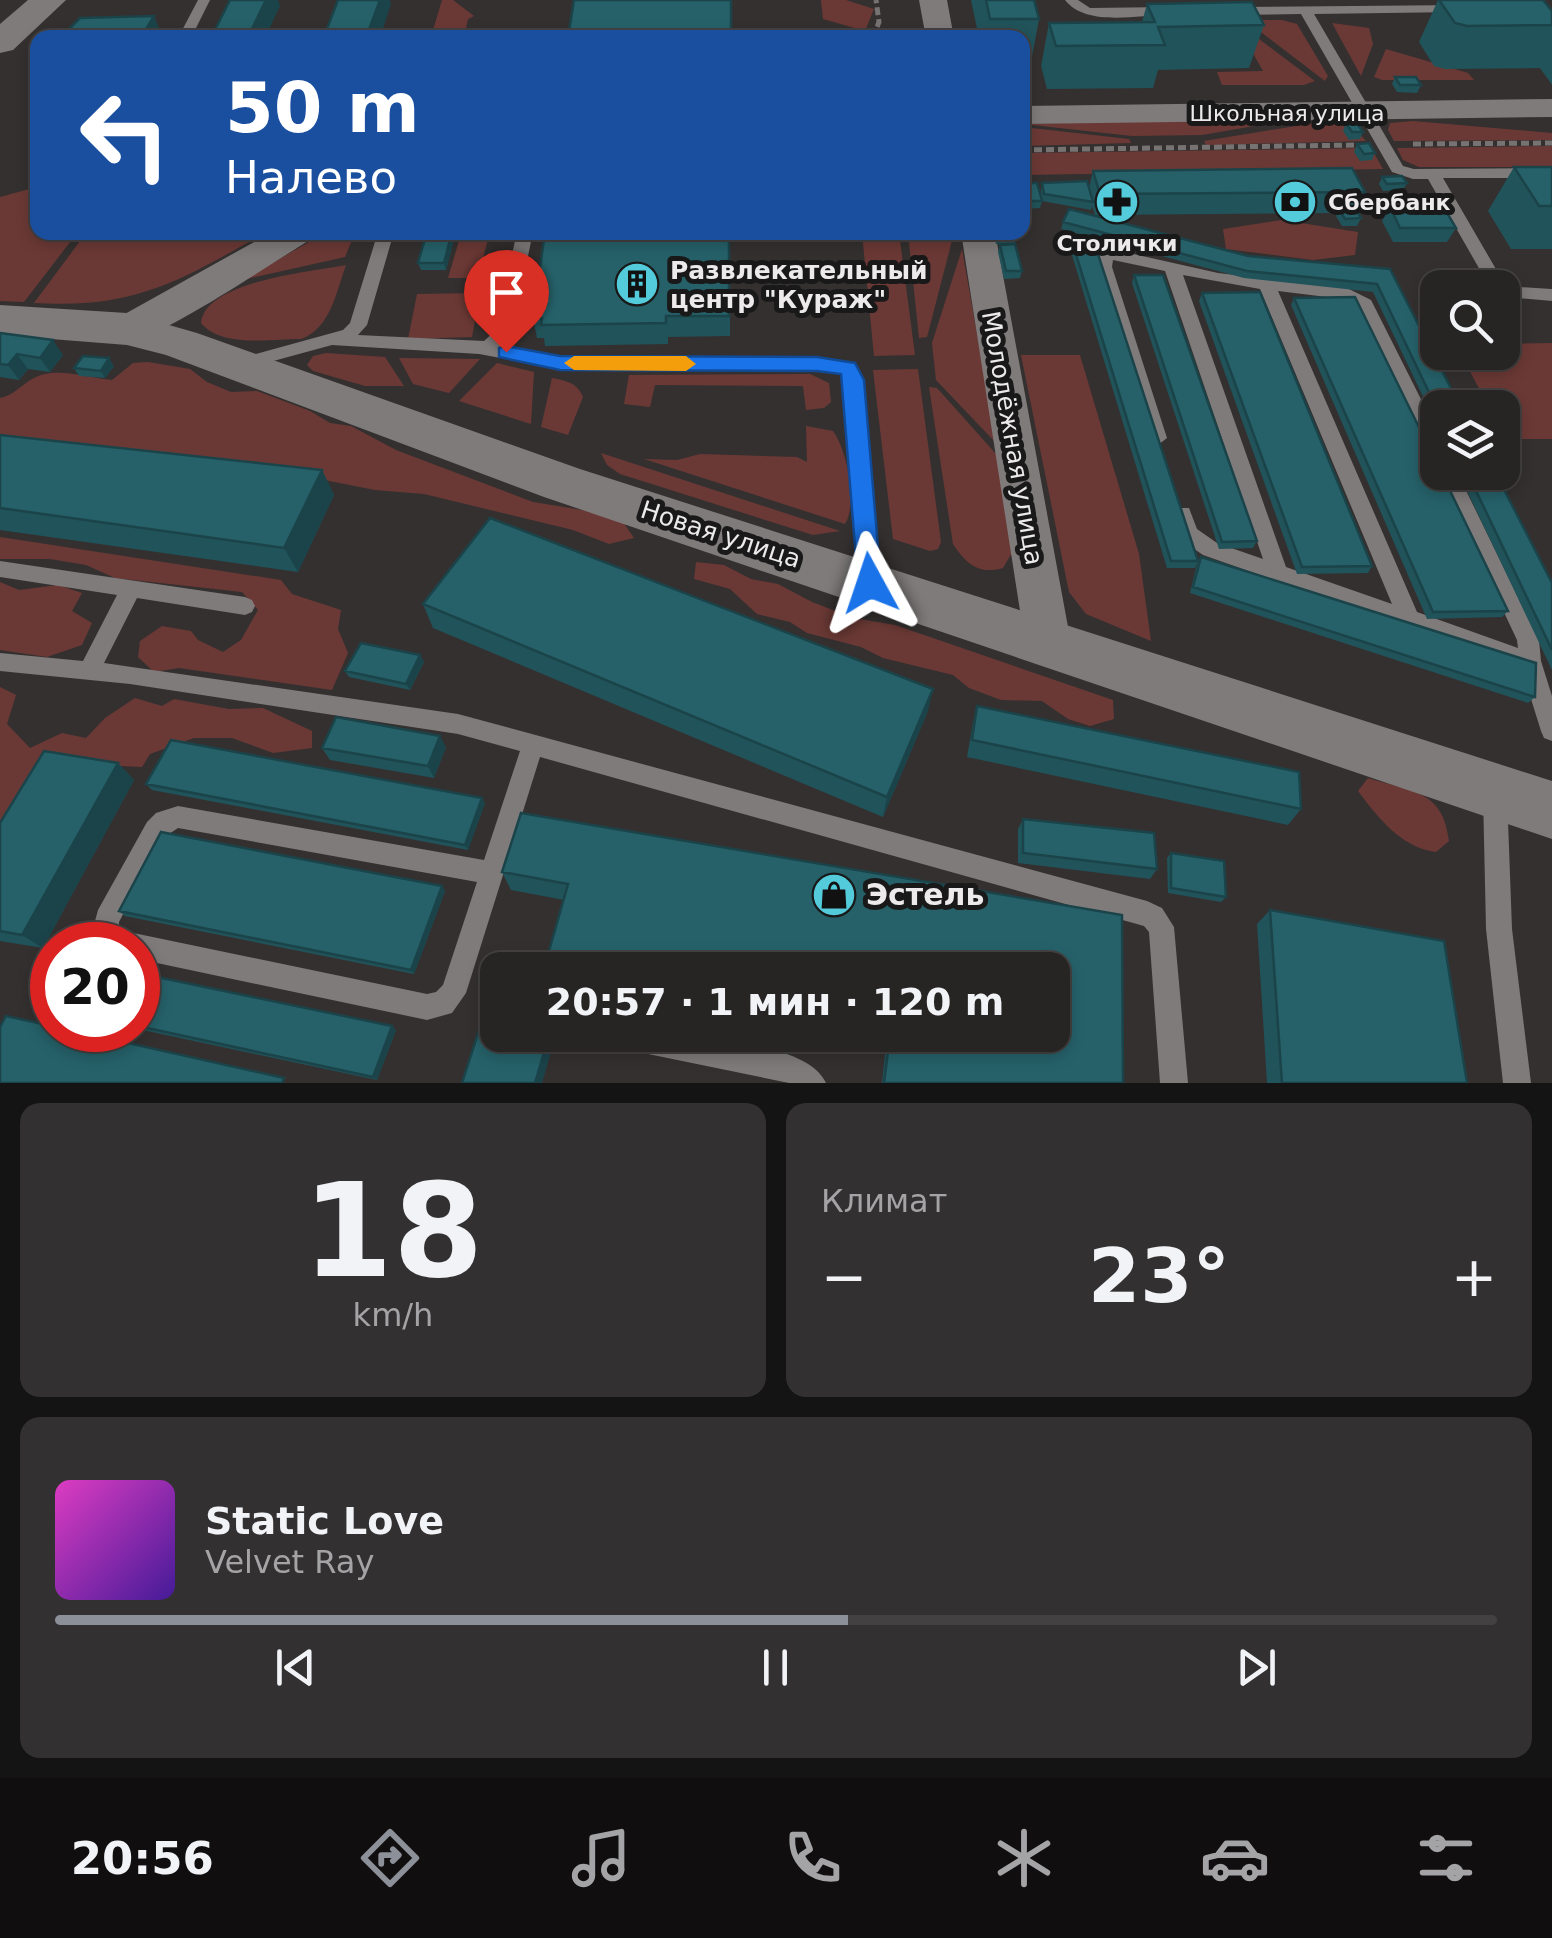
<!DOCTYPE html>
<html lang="ru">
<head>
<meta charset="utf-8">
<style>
	:root { --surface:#272424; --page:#333031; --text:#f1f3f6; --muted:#a4a4a6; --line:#434141; --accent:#8c9099 }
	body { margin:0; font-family:"DejaVu Sans",sans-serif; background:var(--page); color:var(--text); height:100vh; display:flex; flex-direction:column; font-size:38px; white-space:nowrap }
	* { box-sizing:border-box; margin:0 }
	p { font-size:32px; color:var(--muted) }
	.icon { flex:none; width:55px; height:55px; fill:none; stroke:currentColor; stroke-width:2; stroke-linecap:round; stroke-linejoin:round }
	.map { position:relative; height:1083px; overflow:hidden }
	.panel { display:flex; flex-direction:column; gap:20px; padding:20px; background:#151414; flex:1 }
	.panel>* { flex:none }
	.hud { position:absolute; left:30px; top:30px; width:1000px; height:210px; border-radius:20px; box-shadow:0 5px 15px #0003,0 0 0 2px var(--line); background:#1a4fa0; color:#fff; overflow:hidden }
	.controls { position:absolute; left:1420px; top:270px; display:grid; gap:20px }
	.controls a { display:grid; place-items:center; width:100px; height:100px; border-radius:20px; background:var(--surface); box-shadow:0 5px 15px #0003,0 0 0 2px var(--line); font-size:50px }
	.speed { position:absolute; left:30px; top:922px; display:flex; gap:20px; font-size:50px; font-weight:700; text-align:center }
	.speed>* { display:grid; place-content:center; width:130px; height:130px; border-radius:50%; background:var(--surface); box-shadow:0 5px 15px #0003,0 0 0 2px var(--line); line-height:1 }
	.speed .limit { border:15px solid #d22; background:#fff; color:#111 }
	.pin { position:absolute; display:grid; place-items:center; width:85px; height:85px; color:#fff; margin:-102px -42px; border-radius:50% 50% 50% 0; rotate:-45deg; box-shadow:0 0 10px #0007 }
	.pin .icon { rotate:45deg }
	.me { position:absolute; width:110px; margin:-55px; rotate:355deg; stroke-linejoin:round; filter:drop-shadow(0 0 8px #0008) }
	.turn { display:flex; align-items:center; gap:35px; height:210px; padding:0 30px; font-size:45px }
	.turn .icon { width:130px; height:130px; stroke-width:2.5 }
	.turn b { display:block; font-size:70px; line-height:85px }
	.big { font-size:75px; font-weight:700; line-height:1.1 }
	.panel .tile { flex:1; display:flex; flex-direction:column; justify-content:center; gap:15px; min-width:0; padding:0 35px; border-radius:20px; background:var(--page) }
	.panel .dial { align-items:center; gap:0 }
	.dial b { font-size:130px; line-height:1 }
	.song { display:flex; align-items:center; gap:30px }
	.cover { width:120px; height:120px; border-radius:15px; background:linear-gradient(135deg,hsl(310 70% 55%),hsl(260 70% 35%)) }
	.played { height:10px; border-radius:5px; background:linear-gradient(90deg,var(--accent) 55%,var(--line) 55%) }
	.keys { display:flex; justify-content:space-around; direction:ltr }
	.heat { display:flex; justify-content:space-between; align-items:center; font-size:55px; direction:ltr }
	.panel .tiles { flex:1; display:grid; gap:20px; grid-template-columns:1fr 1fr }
	.tile:last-child { grid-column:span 2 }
	.trip { position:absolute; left:480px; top:952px; width:590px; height:100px; border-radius:20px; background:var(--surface); box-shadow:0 5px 15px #0003,0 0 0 2px var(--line); font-weight:700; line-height:100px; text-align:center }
	.dock { display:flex; height:160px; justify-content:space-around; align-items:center; background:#100e0e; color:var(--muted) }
	.dock .icon { width:70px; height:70px }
	.dock .current { color:var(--accent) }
	.dock b { font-size:45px; color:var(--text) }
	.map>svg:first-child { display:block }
</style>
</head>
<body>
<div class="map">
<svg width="1552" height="1083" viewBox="0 0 1552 1083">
	<rect width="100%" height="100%" fill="#343030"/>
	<path fill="#6b3935" d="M442 0H453L474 16 468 19 464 37H431Z
		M821 0H846L874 9 865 31 823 19Z
		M1245 20H1282L1297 24 1328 76 1325 81Z
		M1235 21 1315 81 1304 85H1222L1217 72 1263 71Z
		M1332 23 1369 28 1373 44 1361 76Z
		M1386 49 1468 73 1474 80H1382L1374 77Z
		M1307 117 1202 135 1132 136 1023 124Z
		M1332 120 1352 126 1366 141 1206 145 1204 141Z
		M1413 121 1552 133V140L1394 141 1388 130 1390 123Z
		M1023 127 1129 139 1131 143 1023 146Z
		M1552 146V167H1419L1403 160 1397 148Z
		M1371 148 1383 169 1023 175 1022 153Z
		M37 187 38 232 77 233 24 302 0 301V197Z
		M1282 220 1358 232 1355 255 1313 260 1226 249 1223 229Z
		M86 233V232L265 233C179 281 136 309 34 303Z
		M325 233H355L345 257 242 280Z
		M862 233H899L915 355 874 356Z
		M954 233 927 337 919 338 908 233Z
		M461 234 489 235 478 278H448Z
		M962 249 996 443 936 380 932 343Z
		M346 265C336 292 331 328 301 339 272 339 221 348 201 323 205 281 311 272 346 265Z
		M480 293 472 337 408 339 417 294Z
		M1552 343V439H1506L1502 408 1489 407 1460 353 1502 352 1503 344Z
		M326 353 385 357 404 386H365L313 371 307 365 313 356Z
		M1021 355H1080L1139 554 1151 641 1086 614 1069 592Z
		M399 358 480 359 449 393 413 384Z
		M148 362 190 369 207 382 231 392 257 391 310 411 330 423 351 426 396 450 533 502 582 510 623 522 634 538 609 544 573 530 424 494 375 490 289 473 229 472 183 454 0 437V398C13 396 22 384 34 378 56 366 87 378 112 380L133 363Z
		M497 363 534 372 531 424 459 401Z
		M918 369 941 542 938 549 930 551 893 539 873 370Z
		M810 374 829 383 831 402 824 408 806 410 803 386 655 385 650 407 624 404 629 375Z
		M552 378C566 381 577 382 583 397L568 435 541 427Z
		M929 387 937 388 996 454 1013 551 1003 568C979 575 966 564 953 544Z
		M806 426 833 431C847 450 858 504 845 524L644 459 677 460 700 454 797 457 807 462Z
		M601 453 840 531 813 535 620 474 607 465Z
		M0 537 281 580 292 594 341 610 338 629 348 653 332 690 179 668 154 672 138 657 140 641 162 626 191 631 198 640 223 652 241 640 258 610 242 592 115 578 86 565 50 559H0Z
		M696 562 724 565 751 579 778 584 812 602 854 618 895 625 1113 700 1114 719 1090 726 1068 719 1042 701 1001 700 969 688 953 675 883 658 861 647 807 633 790 622 757 614 730 589 694 579Z
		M0 582 19 590 58 585 82 593 72 611 92 623 82 645 47 657 0 650Z
		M0 687 16 695 7 724 30 748 62 733 86 738 105 718 135 698 162 706 174 699 229 709 263 708 312 731V748L273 753 232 738H194L150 754 142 767 119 766 0 847Z
		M1368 778C1411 792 1443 789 1449 841L1436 852C1402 848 1378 818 1358 791Z"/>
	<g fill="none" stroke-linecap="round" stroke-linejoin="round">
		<path stroke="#777373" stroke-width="5" stroke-dasharray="8 4" stroke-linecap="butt" d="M873 38 879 22 876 0
			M1413 144 1552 143
			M1022 150 1356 145"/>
		<path fill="#7f7b7b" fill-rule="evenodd" d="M198 0H210L191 38H178Z
			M1065 0H1078L1090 8 1168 7 1175 11 1168 15C1136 15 1086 27 1065 0Z
			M1463 5 1465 8 1458 12 1314 14 1403 166 1414 169 1552 168V178H1443L1500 276 1520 287 1552 289V301L1517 298 1502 291V288L1488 284 1428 179H1413L1392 172 1301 14 1232 15 1225 11 1232 7Z
			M378 232H394L367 325 358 335 484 341 495 331 517 232H533L512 333 500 346 561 357 817 358 853 364 863 380 880 583 877 589H863L860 583 845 380 841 374 817 370 561 369 479 354 332 345 240 370 234 368 231 364 234 360 343 330 350 323Z
			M1111 249 1218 273 1347 288 1371 300 1438 433V460L1429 453 1358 308 1343 299 1278 291 1417 612 1518 648 1517 640 1438 472H1457L1539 640 1541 661 1552 696V741L1544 738 1541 731 1521 667 1203 555 1181 540 1172 513 1175 508H1189L1197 529 1217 543 1263 559 1165 271 1113 260 1112 267 1167 438 1158 445 1149 438 1096 267 1098 254ZM1183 275 1260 289 1392 604 1286 567Z
			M0 561 245 597 252 600 255 606 252 612 245 615 137 598 104 663 458 714 1147 901 1162 908 1174 927 1188 1083H1160L1149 932 1144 926 540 757 466 993 452 1013 427 1020 138 959V945H99L92 932 98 910 147 822 156 813 178 806 484 860 520 751 458 734 130 684 0 671V653L83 661 117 595 0 577ZM178 828 477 882 443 985 436 992 427 994 119 930V922L163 838Z
			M1495 783 1503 786 1507 794 1512 929 1531 1083H1503L1486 929 1483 794 1487 786Z
			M637 1035C680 1035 807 1039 826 1083H789L648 1054 639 1050 635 1041Z"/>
		<path fill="#7f7b7b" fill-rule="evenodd" d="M919 0H947L954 38H926Z
			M1552 99V117L1022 124V106Z
			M272 232H315L310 240C276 260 162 338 129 341 125 341 119 339 114 338L109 329 114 320Z
			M961 232H995L1071 643 1064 657 1048 662 1032 657 1025 643Z"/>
		<path fill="#7f7b7b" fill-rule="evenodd" d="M28 0H66L13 50 0 53V24Z
			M0 305 127 313 197 333 580 469 1552 781V839L544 497 166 355 127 345 0 335Z"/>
	</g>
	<path fill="#21535a" d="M971 0H1034L1039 19 1031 62H1022V38H979Z
		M1438 0H1543L1552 11V85L1540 68 1445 69 1434 66 1419 42Z
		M1147 4 1264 25 1249 68 1158 70 1153 88 1047 89 1041 66 1049 23 1142 22Z
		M1395 77 1421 85 1417 93 1397 92 1392 84Z
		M1346 123 1363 132 1360 139 1349 140 1343 131Z
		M1357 144 1375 153 1372 160 1360 161 1354 152Z
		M1514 167H1552V249H1511L1488 211Z
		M1352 168 1370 203 1367 210H1357L1361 218 1357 226H1342L1336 216 1337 213 1095 215 1092 206 1091 210 1042 201 1041 191 1042 183 1089 188 1093 171Z
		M1382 177 1407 183 1403 190 1383 191 1379 184Z
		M1022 183 1042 201 1040 208 1022 209Z
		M1390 207 1456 228 1447 242H1393L1382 221Z
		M1063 222 1248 256 1390 269 1438 408V428L1373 292 1244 278 1061 229Z
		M730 232V336L668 337V344L545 346 544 338H537L533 318Z
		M993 232H1016L1015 243 996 244Z
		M455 236 446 270H421L418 263Z
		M1000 245 1022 271 1020 278 1004 279 998 252Z
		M1074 248 1198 561 1195 568H1167L1072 255Z
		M1134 275 1257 541 1253 548 1219 549 1132 283Z
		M1202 293 1372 566 1368 573 1297 574 1199 301Z
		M1294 298 1508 611 1502 617 1427 619 1291 305Z
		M0 333 63 355 50 372 28 369 19 380 0 377Z
		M114 366 105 378 79 376 74 368Z
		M0 435 322 470 334 495 298 572 0 530Z
		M1458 472H1495L1552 583V670Z
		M1201 557 1535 697 1528 703 1190 593 1197 564Z
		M423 604 928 711 883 817 433 628Z
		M420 655 424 662 410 690 349 677 345 671Z
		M977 706 1301 809 1288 825 967 757 973 723Z
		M446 747 434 778 330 760 322 748Z
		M118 763 134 780 43 948 0 941V823Z
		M146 784 485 803 468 850 152 790Z
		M521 813 1122 915 1123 1083H882L886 1045 829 1035H1052V970H544L564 900 511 890 502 872Z
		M1023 819 1157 869 1150 879 1018 863V829Z
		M1171 853 1226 897 1221 902 1168 893 1167 858Z
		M442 886 445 891 414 974 125 916 119 911Z
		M1270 910 1467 1083H1267L1257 924Z
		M138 973 396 1030 377 1080 138 1029Z"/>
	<path fill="#1b444a" d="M266 0H278L280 6 265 38 249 35Z
		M380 0H390L391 4 380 38H368L367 35Z
		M154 16 160 30 156 38H141Z
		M452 232H454L455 236 446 270 444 263Z
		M53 340 63 355 50 372 40 358Z
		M17 354 28 369 19 380 8 365Z
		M109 358 114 366 105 378 101 371Z
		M322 470 334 495 298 572 284 548Z
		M420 655 424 662 410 690 406 684Z
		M933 689 928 711 883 817 887 797Z
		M440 736 446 747 434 778 428 766Z
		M118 763 134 780 43 948 22 935Z
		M482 798 485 803 468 850 465 845Z
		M442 886 445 891 414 974 411 970Z
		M392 1026 396 1030 377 1080 373 1077Z
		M549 1035H556L542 1083H535Z"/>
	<path fill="#266169" stroke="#1b444a" stroke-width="2.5" d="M230 0H266L249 35 325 34 338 0H380L367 35H380L379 38H211Z
		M574 0H731V38H568Z
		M986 0H1034L1039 19H990Z
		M1439 0H1543L1552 11V25L1467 26 1455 23Z
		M1252 2 1264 25 1158 27 1165 45 1056 46 1049 23 1155 22 1147 4Z
		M154 16 141 38H60L80 18Z
		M1395 77H1416L1421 85H1400Z
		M1346 123H1357L1363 132H1352Z
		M1369 143 1375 153 1364 154 1357 144Z
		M1514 167H1552V206H1539Z
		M1352 168 1365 192 1100 194 1093 171Z
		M1402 176 1407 183 1387 184 1382 177Z
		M1087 181 1093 202 1044 194 1042 183Z
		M1022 183H1037L1042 201H1022Z
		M1364 193 1370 203H1360Z
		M1443 206 1456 228H1400L1390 207Z
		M1355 208 1361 218 1345 219 1339 209Z
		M1069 209 1248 256 1390 269 1461 408H1438V411L1377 284 1247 271 1063 222Z
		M427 232H452L444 263H418Z
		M545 232H729V316H666V323L541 325 542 318H533Z
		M996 232H1016L1017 236H997Z
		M1015 244 1022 271H1006L1000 245Z
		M1074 248H1096L1198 561H1171Z
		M1134 275H1163L1257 541 1222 542Z
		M1260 292 1372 566 1302 567 1202 293Z
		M1355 297 1438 466V472H1441L1508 611 1433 612 1294 298Z
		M0 333 53 340 40 358 17 354 8 365 0 364Z
		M83 356 109 358 101 371 74 368Z
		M0 435 322 470 284 548 0 508Z
		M1467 472H1495L1552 583V650Z
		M490 518 933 689 887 797 423 604Z
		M1201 557 1536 663 1535 697 1193 587Z
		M361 643 420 655 406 684 345 671Z
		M977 706 1299 772 1301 809 972 740Z
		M336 717 440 736 428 766 322 748Z
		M171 740 482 798 465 845 146 784Z
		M44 751 118 763 22 935 0 931V823Z
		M521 813 1122 915 1123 1083H884L890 1035H1052V970L544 969 568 884 502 872Z
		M1023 819 1154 833 1157 869 1023 853Z
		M161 832 442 886 411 970 119 911Z
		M1171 853 1224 861 1226 897 1171 888Z
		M1270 910 1444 941 1467 1083H1282Z
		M52 970V1008L34 1004Z
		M138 973 392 1026 373 1077 138 1026Z
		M495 981H498V1035H549L535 1083H462Z
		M6 1016 52 1026V1030H70L284 1078 282 1083H0V1027Z"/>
	<path fill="#1a73e8" stroke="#114b97" stroke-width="2.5" d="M506 346 560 356 817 357 855 363 864 380 881 583 878 590H861L858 583 841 374 817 371 560 370 499 357V348Z"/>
	<path fill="#f59e0b" d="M574 356H686L696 364 686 371 574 370 564 363Z"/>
	<defs>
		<g id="pharmacy-disc" transform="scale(2.25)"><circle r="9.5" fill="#53cbda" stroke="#1a1919"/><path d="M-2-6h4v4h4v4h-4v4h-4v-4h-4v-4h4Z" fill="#111"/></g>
		<g id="bank-disc" transform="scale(2.25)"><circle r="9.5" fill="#53cbda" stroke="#1a1919"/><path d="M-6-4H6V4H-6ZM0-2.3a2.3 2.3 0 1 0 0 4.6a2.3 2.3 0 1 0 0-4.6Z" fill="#111"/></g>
		<g id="building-disc" transform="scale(2.25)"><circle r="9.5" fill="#53cbda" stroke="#1a1919"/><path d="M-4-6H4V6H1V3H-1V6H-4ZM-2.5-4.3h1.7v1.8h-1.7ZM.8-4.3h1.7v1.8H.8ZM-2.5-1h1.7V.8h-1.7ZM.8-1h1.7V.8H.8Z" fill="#111"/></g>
		<g id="shop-disc" transform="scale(2.25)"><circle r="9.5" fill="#53cbda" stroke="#1a1919"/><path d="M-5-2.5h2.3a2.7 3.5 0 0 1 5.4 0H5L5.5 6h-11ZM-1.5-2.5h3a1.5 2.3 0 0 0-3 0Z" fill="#111"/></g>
	</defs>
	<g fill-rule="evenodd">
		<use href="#pharmacy-disc" x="1117" y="202"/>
		<use href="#bank-disc" x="1295" y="202"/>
		<use href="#building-disc" x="637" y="284"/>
		<use href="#shop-disc" x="834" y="895"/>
	</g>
	<g text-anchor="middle" stroke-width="10" stroke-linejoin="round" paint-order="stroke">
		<g font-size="22" fill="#eceaea" stroke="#1a1919">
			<text x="1287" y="121">Школьная улица</text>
		</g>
		<g font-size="22" font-weight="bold" fill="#eceaea" stroke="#1a1919" text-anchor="start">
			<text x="1328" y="210">Сбербанк</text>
			<text x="1117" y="251" text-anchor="middle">Столички</text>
		</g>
		<g font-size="25" font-weight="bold" fill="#eceaea" stroke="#1a1919" text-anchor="start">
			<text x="670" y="279">Развлекательный<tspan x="670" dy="29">центр "Кураж"</tspan></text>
		</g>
		<g font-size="25" fill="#eceaea" stroke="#1a1919">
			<text transform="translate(1013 438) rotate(80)" y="9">Молодёжная улица</text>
			<text transform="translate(721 534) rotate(18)" y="9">Новая улица</text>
		</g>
		<g font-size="30" font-weight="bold" fill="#eceaea" stroke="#1a1919" text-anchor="start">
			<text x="866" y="905">Эстель</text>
		</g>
	</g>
</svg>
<div class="controls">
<a><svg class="icon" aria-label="search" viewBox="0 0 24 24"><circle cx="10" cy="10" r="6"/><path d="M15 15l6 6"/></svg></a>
<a><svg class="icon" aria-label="layers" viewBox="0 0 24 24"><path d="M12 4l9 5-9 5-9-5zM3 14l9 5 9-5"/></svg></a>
</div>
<div class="speed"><div class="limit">20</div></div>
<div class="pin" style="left:506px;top:352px;background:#d93025"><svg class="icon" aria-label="arrive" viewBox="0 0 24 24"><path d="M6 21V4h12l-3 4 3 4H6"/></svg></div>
<svg class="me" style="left:870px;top:583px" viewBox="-20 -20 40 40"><path d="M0-17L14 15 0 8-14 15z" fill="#1a73e8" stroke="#fff" stroke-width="4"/></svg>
<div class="trip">20:57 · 1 мин · 120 m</div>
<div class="hud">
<div class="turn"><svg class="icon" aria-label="left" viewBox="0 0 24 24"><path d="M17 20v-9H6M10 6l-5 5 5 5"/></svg><div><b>50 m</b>Налево</div></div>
</div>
</div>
<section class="panel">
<div class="tiles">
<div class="tile dial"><b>18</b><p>km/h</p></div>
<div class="tile"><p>Климат</p>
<div class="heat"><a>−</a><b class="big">23°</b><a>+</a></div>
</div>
<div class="tile">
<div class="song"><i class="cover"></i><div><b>Static Love</b><p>Velvet Ray</p></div></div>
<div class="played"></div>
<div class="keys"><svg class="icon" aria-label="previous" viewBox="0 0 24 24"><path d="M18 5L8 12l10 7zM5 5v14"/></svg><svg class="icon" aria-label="pause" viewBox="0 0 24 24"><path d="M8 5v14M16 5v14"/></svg><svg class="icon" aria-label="next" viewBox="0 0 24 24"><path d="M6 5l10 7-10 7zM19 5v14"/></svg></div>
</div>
</div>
</section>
<nav class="dock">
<b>20:56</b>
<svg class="icon current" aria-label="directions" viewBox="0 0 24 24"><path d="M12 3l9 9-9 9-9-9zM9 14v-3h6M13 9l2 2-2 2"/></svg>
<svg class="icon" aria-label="music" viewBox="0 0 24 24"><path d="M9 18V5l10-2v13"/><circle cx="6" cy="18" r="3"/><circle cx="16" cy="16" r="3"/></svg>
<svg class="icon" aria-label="phone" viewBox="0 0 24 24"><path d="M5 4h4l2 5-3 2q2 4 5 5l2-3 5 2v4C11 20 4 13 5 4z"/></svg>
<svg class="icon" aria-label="climate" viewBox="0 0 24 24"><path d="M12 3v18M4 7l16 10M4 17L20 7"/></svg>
<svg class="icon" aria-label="car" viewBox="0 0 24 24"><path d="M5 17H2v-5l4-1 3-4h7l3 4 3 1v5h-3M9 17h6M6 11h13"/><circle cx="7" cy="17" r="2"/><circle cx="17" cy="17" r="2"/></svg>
<svg class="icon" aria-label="filters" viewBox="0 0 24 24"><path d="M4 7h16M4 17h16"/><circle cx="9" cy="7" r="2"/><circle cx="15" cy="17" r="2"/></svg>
</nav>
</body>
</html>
